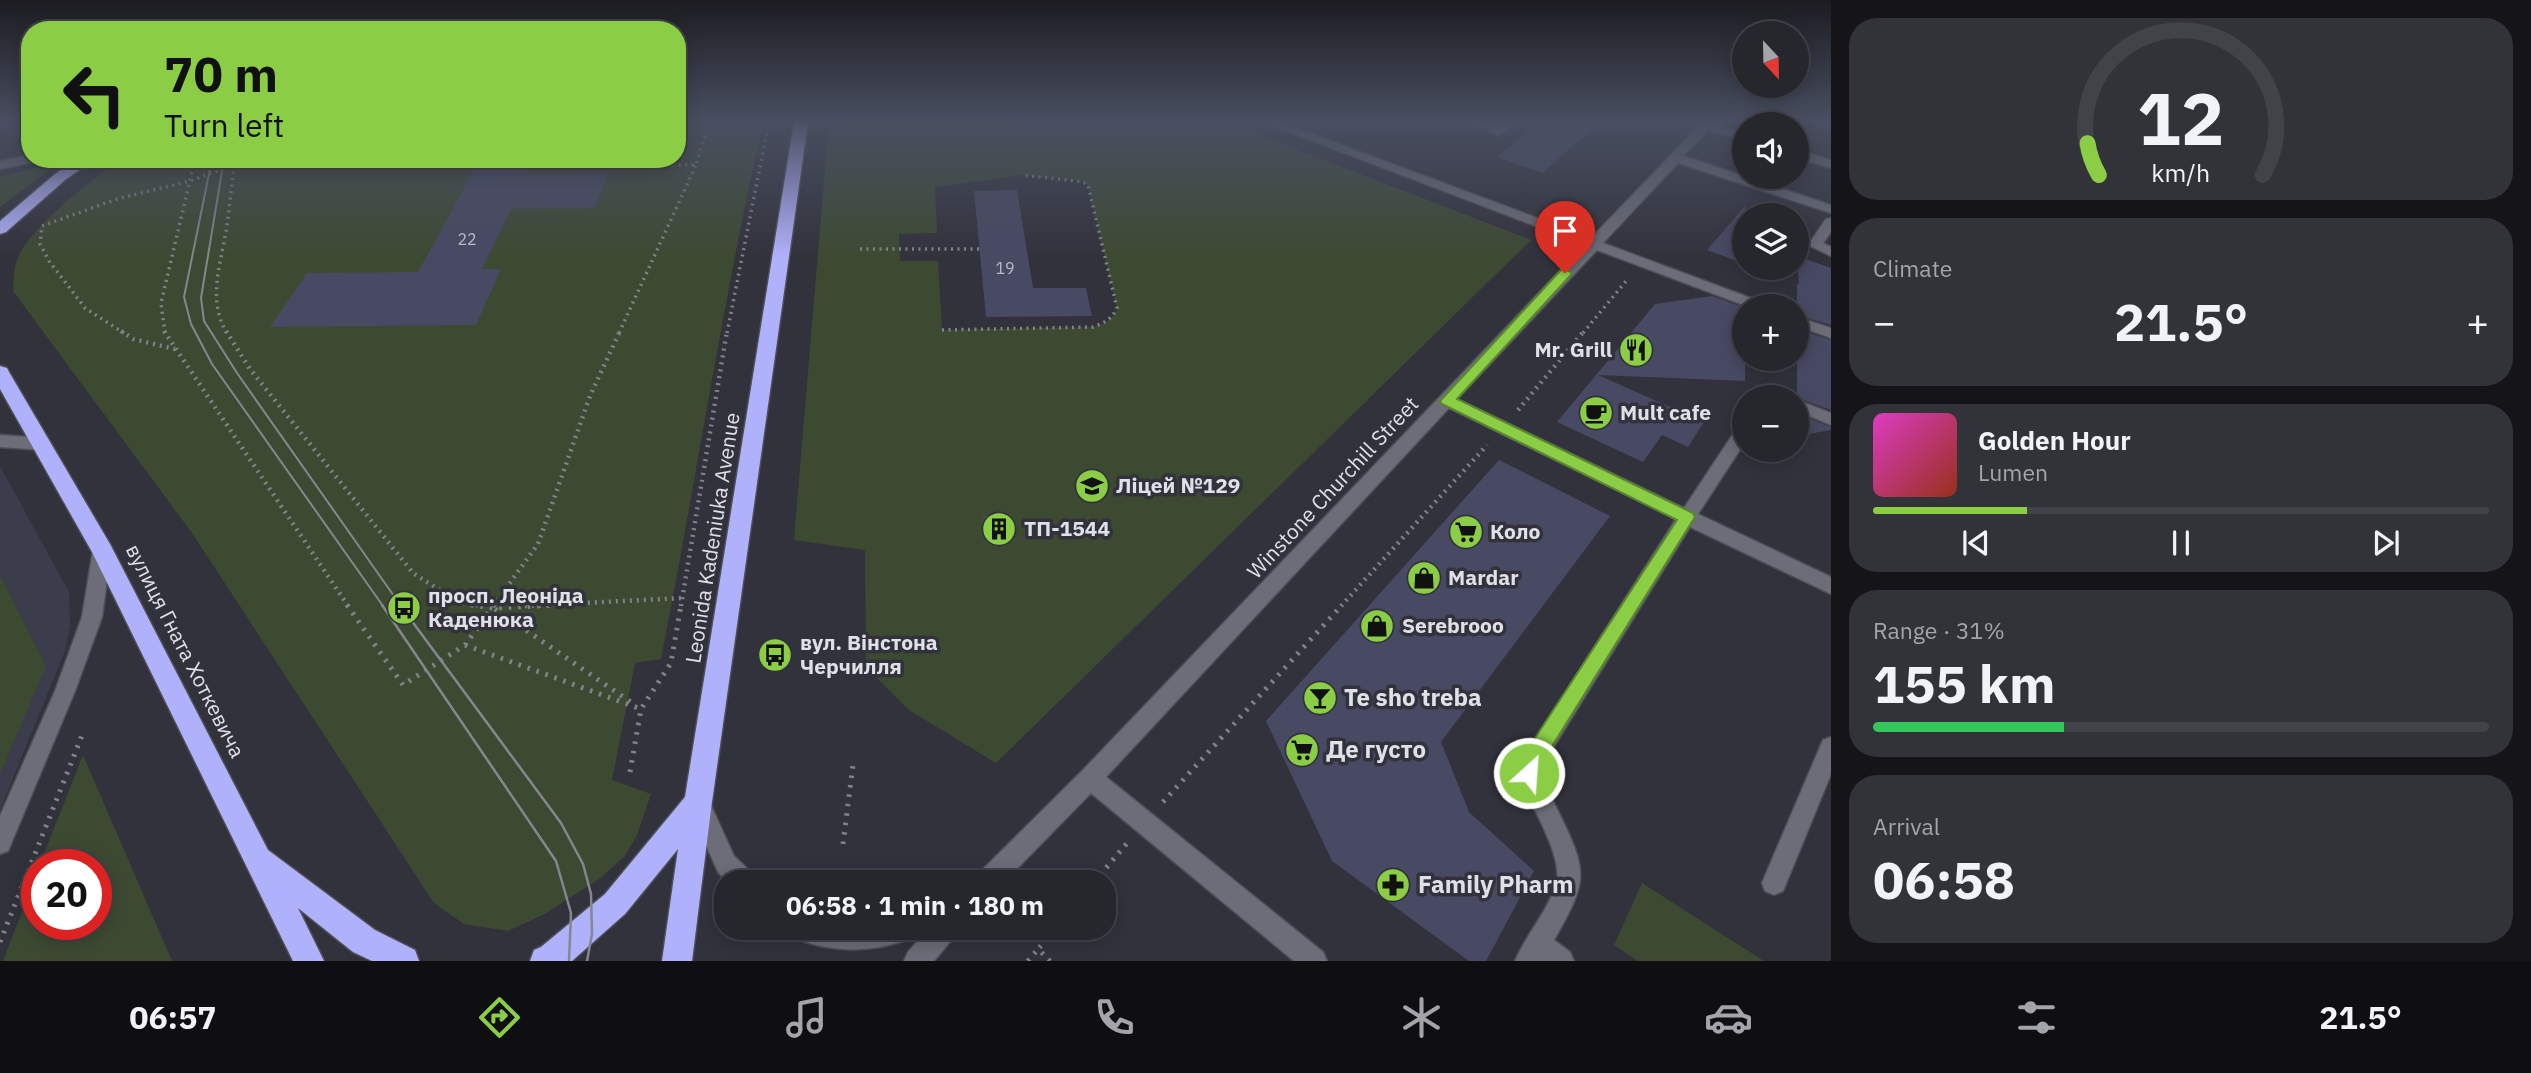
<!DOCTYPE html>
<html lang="en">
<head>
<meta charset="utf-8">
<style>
	:root { --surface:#26262d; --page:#323239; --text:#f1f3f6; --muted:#a4a5aa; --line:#424349; --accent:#8bce46 }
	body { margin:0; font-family:"IBM Plex Sans",sans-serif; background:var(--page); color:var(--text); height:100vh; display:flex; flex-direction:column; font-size:26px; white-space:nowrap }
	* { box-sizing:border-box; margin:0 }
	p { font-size:23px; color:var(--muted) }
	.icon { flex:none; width:38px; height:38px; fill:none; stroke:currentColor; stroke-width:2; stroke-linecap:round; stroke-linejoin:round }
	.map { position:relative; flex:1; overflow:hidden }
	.side { display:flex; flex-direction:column; gap:18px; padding:18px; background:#151519; width:700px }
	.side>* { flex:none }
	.hud { position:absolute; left:21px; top:21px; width:665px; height:147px; border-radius:28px; box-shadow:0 4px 18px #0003,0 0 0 2px var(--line); background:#8bce46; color:#111; overflow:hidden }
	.needle { width:46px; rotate:158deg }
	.controls { position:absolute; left:1732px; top:21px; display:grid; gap:14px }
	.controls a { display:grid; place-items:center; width:77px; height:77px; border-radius:50%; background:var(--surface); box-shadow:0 4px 18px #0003,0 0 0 2px var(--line); font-size:35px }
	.speed { position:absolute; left:21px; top:849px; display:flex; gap:14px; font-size:35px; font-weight:700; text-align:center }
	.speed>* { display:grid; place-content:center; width:91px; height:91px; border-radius:50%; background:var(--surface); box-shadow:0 4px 18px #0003,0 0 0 2px var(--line); line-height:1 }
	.speed .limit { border:10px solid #d22; background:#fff; color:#111 }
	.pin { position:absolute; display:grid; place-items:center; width:60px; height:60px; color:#fff; margin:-72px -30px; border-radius:50% 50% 50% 0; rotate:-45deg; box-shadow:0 0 7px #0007 }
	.pin .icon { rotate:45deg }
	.me { position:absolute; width:77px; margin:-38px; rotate:26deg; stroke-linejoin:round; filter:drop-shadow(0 0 5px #0008) }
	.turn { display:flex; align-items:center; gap:24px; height:147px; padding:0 28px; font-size:32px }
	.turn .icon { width:91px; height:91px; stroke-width:2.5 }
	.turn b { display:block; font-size:49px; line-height:60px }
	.big { font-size:52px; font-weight:700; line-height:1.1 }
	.side .card { flex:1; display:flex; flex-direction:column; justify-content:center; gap:10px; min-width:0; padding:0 24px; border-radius:28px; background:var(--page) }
	.side .dial { align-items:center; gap:0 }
	.dial svg { height:182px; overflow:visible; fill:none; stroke:var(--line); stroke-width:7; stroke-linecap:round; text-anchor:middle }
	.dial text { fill:var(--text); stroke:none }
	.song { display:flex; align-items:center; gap:21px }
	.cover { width:84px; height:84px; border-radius:10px; background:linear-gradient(135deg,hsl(310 70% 55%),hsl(10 70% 35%)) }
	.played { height:7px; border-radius:4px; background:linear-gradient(90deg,var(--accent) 25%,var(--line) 25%) }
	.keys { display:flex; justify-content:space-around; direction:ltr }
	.heat { display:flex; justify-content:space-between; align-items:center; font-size:38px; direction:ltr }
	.charge { height:10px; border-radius:5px; background:linear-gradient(90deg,#34c759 31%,var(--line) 0) }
	.trip { position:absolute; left:714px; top:870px; width:402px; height:70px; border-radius:28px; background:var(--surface); box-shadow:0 4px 18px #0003,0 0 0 2px var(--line); font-weight:700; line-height:70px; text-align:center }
	.dock { display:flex; height:112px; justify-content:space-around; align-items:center; background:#0f0f12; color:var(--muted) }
	.dock .icon { width:49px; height:49px }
	.dock .on { color:var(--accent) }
	.dock b { font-size:32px; color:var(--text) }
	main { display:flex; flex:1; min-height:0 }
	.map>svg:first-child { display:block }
</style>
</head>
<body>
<main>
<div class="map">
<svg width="1831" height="961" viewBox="0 0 1831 961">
	<rect width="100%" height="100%" fill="#32323c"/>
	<path fill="#3b3c4c" d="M0 466 69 592 70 626 65 651 0 810Z"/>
	<path fill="#3d4a32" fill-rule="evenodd" d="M677 122H763C723 300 696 480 661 659L635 663 612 780 651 794 637 835 625 856 599 879 543 915 508 931 464 924 434 903 192 533 13 291C14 282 13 272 16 263 24 232 95 175 124 159H677Z
		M829 122H1225L1531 240 996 763 909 710 866 667 865 550 794 540ZM1022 175 1083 182 1088 185 1117 308C1112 321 1105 323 1093 327L942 330 938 261H900L899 234 937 233 935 187Z
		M65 159 0 207V177Z
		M0 575 46 666 0 774Z
		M83 755 172 961H3L37 873V924H96V864H40Z
		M1642 883 1764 961H1638L1614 945Z"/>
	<path fill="#484963" d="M1539 122H1600L1542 173 1497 157Z
		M480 159H532L525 174 608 173 595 208 511 209 482 269H501L476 325 270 327 307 273 418 272Z
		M1017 190 1033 288H1086L1092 316 986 317 974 191Z
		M1745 206V264L1707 250Z
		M1797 256 1831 268V325L1797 315V285L1799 284Z
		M1712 296 1745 308V381L1598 375 1704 422 1688 447 1662 435 1643 462 1557 422 1655 304Z
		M1797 329 1831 340V410L1797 398Z
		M1797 414 1831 427V430L1797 436Z
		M1499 460 1610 516 1441 742 1469 812 1534 871 1486 961H1469L1332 861 1266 721Z
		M1010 514 1015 541 986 543 983 516Z"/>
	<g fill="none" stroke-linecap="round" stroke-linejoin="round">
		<g stroke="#4d4e56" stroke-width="3">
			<path id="minor" d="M1263 122H1280L1591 238 1698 127 1692 122H1715L1713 124 1745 134V141L1708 130 1683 156 1831 205V213L1678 163 1603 243 1764 303 1766 306H1746L1597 250 1457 399 1684 508 1739 425 1745 423V442L1698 514 1831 577V594L1690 527 1540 769C1543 783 1550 795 1557 809 1588 872 1589 879 1554 940L1570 952 1574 961H1515C1526 935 1547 912 1556 885 1565 859 1531 805 1520 780L1518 767 1676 519 1449 408 1106 777 1323 952 1327 961H1294L1091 793 1004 882H975L978 874 1082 771 1585 245Z
				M1467 122H1484L1498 127 1504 122H1518L1499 135Z
				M1812 122H1831V129L1814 124Z
				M1797 150 1831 160V168L1797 158Z
				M30 155V159H36L34 162 0 169V161Z
				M369 159H381L372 167 366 163Z
				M1831 218V232L1823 243 1831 247V256L1808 245 1826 219Z
				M1797 317 1831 328V338L1797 326Z
				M1765 392H1777L1785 397H1757Z
				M1797 400 1831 413V425L1797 411Z
				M0 435 43 438 51 444 43 450 0 447Z
				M102 543 109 545 111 550 102 617 75 691 8 851 0 854V816L55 691 82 617 93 550 95 545Z
				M1831 737V774L1783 891 1774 895 1765 891 1762 883 1823 740Z
				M700 796 708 799 734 856 753 874 756 882H727L718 872 689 807 692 799Z
				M788 928H917L914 937C873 954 831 953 791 937Z
				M929 928H957L954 937 934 961H904L908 952Z"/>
		</g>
		<g stroke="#4d4e56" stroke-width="3">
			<path id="highway" d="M794 122H808L712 802 692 961H662L678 849 625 914 572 961H530L534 950 541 947 605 894 685 797Z
				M78 159H95L65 180 6 232 0 234V221L55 174Z
				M0 366 7 368 9 372 110 544 268 850 375 930 415 950 419 961H372L353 952 298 908 324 961H293L92 552 0 389Z"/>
		</g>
		<path stroke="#81828a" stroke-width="3.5" stroke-dasharray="2 4.5" stroke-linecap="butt" d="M635 159 633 165H696L709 122
			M860 249H979
			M942 330 1093 327C1104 323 1112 319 1117 308L1088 185 1083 182 1022 175
			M124 333 85 308 49 261 40 244 42 226 117 199 190 181 249 159
			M165 333 161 303 195 159
			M227 333C206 299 222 261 227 225 230 203 232 181 235 159
			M619 333 696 165
			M727 333 769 122
			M1583 333 1627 280"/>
		<path stroke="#81828a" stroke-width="4.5" stroke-dasharray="2 5" stroke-linecap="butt" d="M121 331 133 339 175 349
			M164 331 348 606
			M226 331 250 369 413 573 460 603 483 606
			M1518 410 1584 331
			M493 606 538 544 590 396 620 331
			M525 606 682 598
			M681 606 727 331
			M1341 606 1487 445"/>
		<path stroke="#81828a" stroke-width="5" stroke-dasharray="2.5 7" stroke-linecap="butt" d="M347 605 403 685 465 645 494 605
			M471 605 494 608 558 605
			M495 609 635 705
			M465 645 641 709
			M630 772 641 709 671 663 681 605
			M1163 802 1342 605
			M843 844 853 765
			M1094 882 1128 842
			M0 942 83 733
			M1028 961 1038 949
			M1050 961 1038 949 1056 928"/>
		<use href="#minor" fill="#6c6d78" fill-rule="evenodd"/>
		<use href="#highway" fill="#b0b1fb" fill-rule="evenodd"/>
		<path stroke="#85868e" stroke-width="2" d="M212 159 184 297 191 324 212 364 383 606
			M224 159 201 298 204 321 237 373 401 606"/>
		<path stroke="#85868e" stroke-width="2.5" d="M382 605 556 861 571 913 569 961
			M400 605 561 823 583 864 591 894 592 934 587 961"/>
	</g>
	<linearGradient id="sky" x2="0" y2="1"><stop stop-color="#1c1c21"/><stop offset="0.47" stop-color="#494f61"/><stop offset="1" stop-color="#494f61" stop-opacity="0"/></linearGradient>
	<rect width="1831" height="257" fill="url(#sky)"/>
	<path fill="#8bce46" stroke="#5a862e" stroke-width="2" d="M1565 269 1572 273 1570 276 1457 399 1693 513 1695 517 1541 764 1536 780 1529 782 1521 780 1518 773 1524 755 1677 520 1442 404 1440 401 1561 270Z"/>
	<defs>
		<g id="restaurant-disc" transform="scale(1.75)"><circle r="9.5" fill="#8bce46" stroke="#32323c"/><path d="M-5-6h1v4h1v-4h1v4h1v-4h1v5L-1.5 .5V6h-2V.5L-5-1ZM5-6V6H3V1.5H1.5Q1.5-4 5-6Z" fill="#111"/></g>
		<g id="cafe-disc" transform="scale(1.75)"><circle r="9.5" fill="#8bce46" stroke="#32323c"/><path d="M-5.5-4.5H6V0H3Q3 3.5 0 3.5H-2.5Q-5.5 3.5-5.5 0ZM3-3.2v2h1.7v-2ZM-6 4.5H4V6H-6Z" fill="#111"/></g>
		<g id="school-disc" transform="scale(1.75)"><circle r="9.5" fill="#8bce46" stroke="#32323c"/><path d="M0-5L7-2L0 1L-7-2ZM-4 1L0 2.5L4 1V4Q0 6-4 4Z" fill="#111"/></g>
		<g id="building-disc" transform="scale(1.75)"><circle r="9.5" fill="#8bce46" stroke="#32323c"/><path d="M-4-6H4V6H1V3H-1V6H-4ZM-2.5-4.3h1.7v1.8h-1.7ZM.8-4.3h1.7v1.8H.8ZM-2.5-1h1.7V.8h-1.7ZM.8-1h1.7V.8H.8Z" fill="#111"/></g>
		<g id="supermarket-disc" transform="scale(1.75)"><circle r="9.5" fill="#8bce46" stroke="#32323c"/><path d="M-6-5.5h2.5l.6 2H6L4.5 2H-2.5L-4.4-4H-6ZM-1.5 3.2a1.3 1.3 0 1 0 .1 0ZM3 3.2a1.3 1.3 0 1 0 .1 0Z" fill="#111"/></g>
		<g id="shop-disc" transform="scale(1.75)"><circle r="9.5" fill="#8bce46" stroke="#32323c"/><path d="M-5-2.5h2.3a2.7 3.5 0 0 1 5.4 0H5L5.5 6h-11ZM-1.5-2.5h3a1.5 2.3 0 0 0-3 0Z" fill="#111"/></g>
		<g id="bus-disc" transform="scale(1.75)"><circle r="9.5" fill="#8bce46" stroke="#32323c"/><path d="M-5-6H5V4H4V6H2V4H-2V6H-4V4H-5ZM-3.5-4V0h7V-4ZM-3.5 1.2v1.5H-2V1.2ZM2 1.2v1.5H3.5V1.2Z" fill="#111"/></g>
		<g id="bar-disc" transform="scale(1.75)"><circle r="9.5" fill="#8bce46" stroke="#32323c"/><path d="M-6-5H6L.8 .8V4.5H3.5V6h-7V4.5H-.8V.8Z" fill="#111"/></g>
		<g id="pharmacy-disc" transform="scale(1.75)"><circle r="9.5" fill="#8bce46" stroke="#32323c"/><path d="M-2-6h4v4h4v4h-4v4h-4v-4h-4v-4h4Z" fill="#111"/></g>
	</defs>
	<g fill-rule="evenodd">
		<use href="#restaurant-disc" x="1636" y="350"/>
		<use href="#cafe-disc" x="1596" y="413"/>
		<use href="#school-disc" x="1092" y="486"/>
		<use href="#building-disc" x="999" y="529"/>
		<use href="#supermarket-disc" x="1466" y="532"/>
		<use href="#shop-disc" x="1424" y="578"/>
		<use href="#bus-disc" x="404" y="608"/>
		<use href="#shop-disc" x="1377" y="626"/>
		<use href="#bus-disc" x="775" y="655"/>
		<use href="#bar-disc" x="1320" y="698"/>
		<use href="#supermarket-disc" x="1302" y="750"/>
		<use href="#pharmacy-disc" x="1393" y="885"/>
	</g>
	<g text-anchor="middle" stroke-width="7" stroke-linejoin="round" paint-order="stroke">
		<g font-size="16" fill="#babbc6">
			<text x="467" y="245">22</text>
			<text x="1005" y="274">19</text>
		</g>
		<g font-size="21" font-weight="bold" fill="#e0e1e7" stroke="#32323c" text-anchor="start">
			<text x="1612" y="357" text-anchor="end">Mr. Grill</text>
			<text x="1620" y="420">Mult cafe</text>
			<text x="1116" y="493">Ліцей №129</text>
			<text x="1024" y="536">ТП-1544</text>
			<text x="1490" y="539">Коло</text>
			<text x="1448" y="585">Mardar</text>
			<text x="428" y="603">просп. Леоніда<tspan x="428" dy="24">Каденюка</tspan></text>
			<text x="1402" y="633">Serebrooo</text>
			<text x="800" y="650">вул. Вінстона<tspan x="800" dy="24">Черчилля</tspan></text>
		</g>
		<g font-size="21" fill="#e0e1e7" stroke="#32323c">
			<text transform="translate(1333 488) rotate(-47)" y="7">Winstone Churchill Street</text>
			<text transform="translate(713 538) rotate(-81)" y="7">Leonida Kadeniuka Avenue</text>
			<text transform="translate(185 651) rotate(63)" y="7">вулиця Гната Хоткевича</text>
		</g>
		<g font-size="24" font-weight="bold" fill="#e0e1e7" stroke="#32323c" text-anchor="start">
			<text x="1344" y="706">Te sho treba</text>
			<text x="1326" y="758">Де густо</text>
			<text x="1418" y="893">Family Pharm</text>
		</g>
	</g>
</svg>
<div class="controls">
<a><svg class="needle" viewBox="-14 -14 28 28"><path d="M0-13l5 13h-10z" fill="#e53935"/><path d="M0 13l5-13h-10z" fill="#a4a5aa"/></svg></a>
<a><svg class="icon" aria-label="sound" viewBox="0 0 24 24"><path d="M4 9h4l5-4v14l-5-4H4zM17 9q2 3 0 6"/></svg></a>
<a><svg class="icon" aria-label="layers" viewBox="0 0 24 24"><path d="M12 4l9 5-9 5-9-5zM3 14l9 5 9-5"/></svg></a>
<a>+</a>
<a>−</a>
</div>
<div class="speed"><div class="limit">20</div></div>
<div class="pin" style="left:1565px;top:273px;background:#d93025"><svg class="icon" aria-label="arrive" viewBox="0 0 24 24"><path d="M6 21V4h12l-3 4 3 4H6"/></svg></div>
<svg class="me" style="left:1529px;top:773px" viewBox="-20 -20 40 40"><circle r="17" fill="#8bce46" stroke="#fff" stroke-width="3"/><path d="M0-11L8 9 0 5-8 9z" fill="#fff"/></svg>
<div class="trip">06:58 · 1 min · 180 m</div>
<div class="hud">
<div class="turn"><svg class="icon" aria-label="left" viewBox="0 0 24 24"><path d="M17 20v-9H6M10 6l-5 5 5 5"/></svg><div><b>70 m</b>Turn left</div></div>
</div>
</div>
<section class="side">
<div class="card dial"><svg viewBox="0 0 100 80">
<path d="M14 69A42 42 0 1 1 86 69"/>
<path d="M14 69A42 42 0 0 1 9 55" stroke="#8bce46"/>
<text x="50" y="56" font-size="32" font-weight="700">12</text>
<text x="50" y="72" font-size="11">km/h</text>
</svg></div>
<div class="card"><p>Climate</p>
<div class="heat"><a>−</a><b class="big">21.5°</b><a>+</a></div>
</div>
<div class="card">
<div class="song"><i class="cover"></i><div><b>Golden Hour</b><p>Lumen</p></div></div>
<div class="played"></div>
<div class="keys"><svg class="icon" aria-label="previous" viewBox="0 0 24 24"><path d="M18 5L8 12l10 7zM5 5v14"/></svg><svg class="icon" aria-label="pause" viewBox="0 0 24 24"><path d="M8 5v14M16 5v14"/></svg><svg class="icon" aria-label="next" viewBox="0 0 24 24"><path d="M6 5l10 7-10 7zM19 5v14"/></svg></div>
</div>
<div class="card"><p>Range · 31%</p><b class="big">155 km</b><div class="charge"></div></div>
<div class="card"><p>Arrival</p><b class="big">06:58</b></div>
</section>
</main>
<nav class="dock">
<b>06:57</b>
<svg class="icon on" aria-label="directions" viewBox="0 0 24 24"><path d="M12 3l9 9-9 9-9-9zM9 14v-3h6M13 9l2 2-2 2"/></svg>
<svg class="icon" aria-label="music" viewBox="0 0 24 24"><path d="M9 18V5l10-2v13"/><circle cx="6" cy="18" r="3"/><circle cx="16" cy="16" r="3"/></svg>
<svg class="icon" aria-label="phone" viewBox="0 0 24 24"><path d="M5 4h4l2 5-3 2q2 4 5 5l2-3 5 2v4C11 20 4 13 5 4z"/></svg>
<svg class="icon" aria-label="climate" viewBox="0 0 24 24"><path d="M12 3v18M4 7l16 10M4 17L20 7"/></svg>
<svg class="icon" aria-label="car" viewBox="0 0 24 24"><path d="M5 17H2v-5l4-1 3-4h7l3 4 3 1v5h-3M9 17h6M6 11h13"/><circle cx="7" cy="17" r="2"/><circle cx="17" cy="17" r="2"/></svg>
<svg class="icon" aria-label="filters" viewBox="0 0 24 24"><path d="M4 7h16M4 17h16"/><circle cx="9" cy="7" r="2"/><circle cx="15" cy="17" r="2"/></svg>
<b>21.5°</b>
</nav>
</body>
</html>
